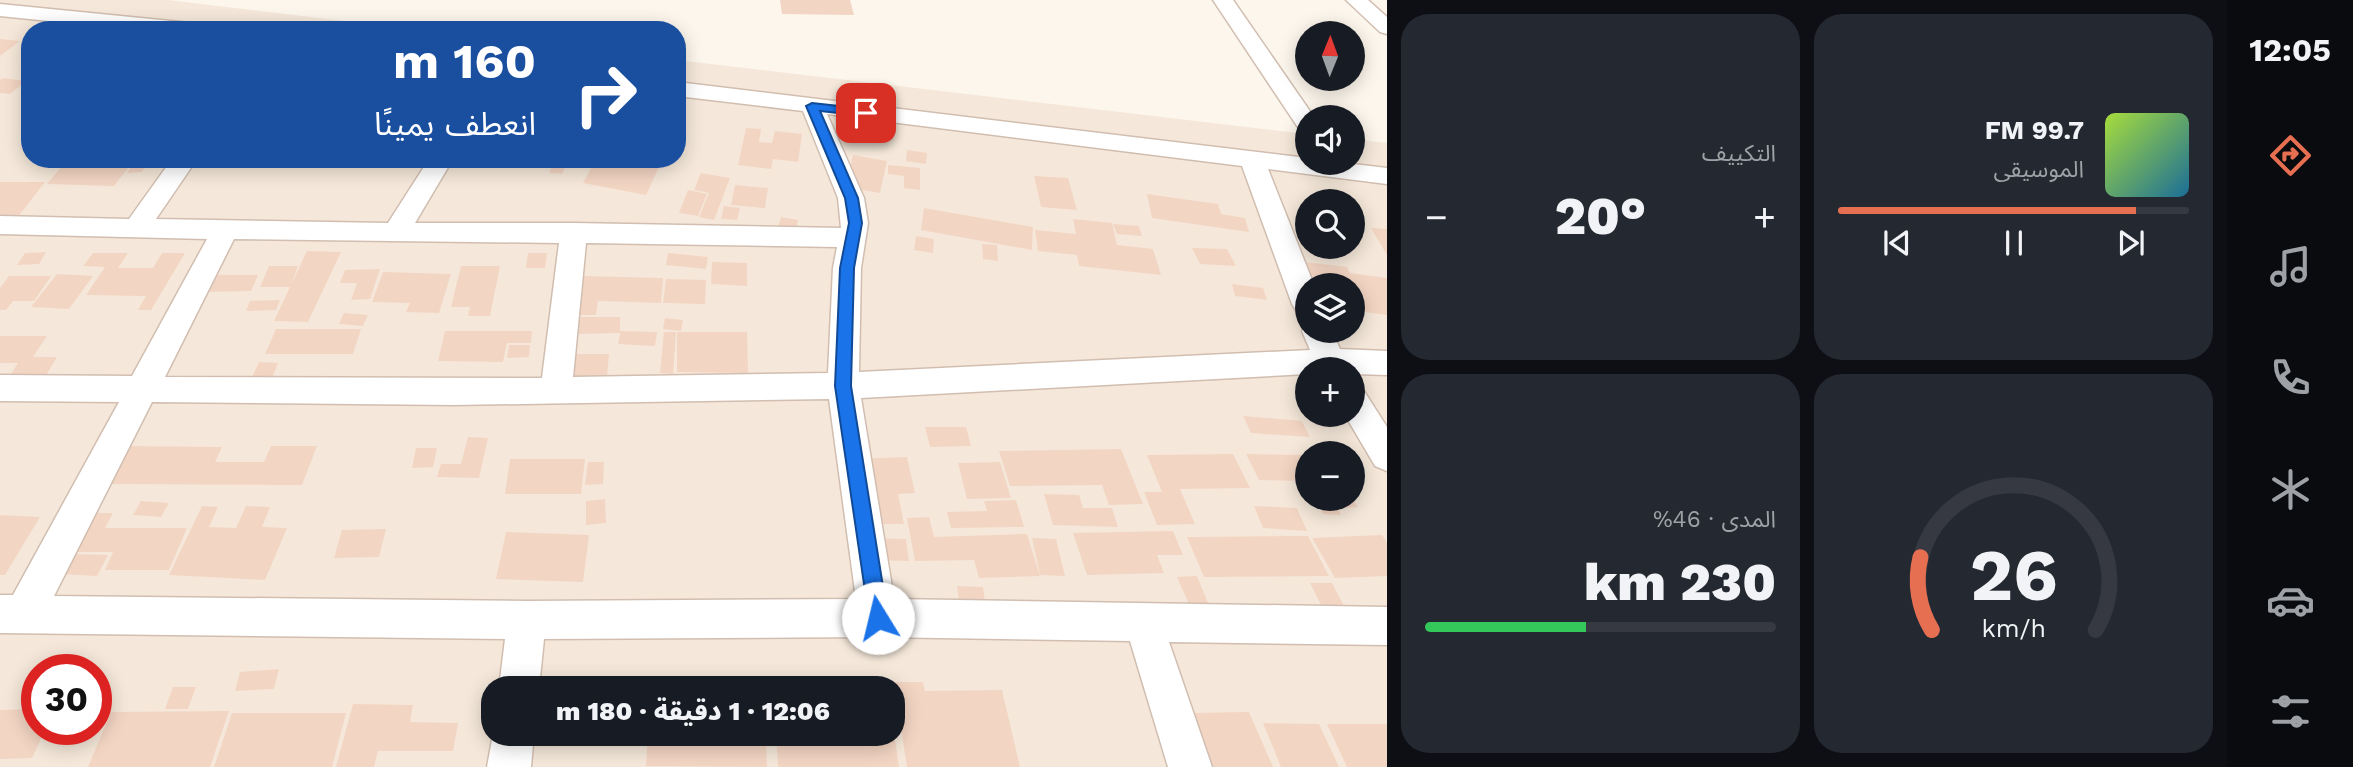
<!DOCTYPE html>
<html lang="ar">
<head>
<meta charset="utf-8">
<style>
	:root { --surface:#171b24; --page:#242831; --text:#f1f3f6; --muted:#9ea1a6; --line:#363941; --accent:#e76f51 }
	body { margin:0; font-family:"Work Sans","Noto Sans Arabic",sans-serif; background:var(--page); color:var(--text); direction:rtl; height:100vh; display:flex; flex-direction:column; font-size:26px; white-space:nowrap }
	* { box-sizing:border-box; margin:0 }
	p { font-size:23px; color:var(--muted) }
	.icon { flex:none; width:38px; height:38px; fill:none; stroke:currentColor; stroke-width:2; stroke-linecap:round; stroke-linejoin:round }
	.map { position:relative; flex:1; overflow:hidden; direction:ltr }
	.details { display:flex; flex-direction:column; gap:14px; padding:14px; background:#0d0f14; width:840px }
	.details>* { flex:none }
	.top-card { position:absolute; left:21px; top:21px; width:665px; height:147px; border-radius:28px; box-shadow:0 4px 18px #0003; direction:rtl; background:#1a4fa0; color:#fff; overflow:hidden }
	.needle { width:46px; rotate:1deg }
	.tools { position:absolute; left:1295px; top:21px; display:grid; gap:14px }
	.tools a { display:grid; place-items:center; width:70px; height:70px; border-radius:50%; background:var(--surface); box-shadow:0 4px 18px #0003; font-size:35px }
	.speed { position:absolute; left:21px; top:654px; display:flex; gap:14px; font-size:35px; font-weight:700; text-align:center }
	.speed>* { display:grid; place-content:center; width:91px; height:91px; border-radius:50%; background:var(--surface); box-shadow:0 4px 18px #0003; line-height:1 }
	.speed .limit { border:10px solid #d22; background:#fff; color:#111 }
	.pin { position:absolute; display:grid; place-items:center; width:60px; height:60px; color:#fff; margin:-30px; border-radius:14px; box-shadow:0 4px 10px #0006 }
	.me { position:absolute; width:77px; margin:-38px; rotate:351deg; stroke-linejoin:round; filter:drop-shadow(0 0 5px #0008) }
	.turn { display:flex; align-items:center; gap:24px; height:147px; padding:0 35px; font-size:32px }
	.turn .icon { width:91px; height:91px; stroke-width:2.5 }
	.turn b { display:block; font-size:49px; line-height:60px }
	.big { font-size:52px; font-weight:800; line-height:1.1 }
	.details .tile { flex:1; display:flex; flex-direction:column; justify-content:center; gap:10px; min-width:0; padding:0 24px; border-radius:28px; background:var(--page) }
	.details .dial { align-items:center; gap:0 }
	.dial svg { height:182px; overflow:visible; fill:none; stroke:var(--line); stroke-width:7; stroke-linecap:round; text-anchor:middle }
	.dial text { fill:var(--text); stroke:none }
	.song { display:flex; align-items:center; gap:21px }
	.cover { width:84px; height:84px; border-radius:10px; background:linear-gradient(135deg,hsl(80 70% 55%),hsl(200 70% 35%)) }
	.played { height:7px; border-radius:4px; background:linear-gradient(90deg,var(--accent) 85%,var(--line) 85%) }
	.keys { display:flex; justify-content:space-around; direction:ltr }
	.heat { display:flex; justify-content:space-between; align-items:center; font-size:38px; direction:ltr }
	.charge { height:10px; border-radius:5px; background:linear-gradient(90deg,#34c759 46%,var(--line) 0) }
	.details .tiles { flex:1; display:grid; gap:14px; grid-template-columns:repeat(2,1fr) }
	.trip { position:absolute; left:481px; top:676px; width:424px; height:70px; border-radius:28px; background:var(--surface); box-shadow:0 4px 18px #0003; font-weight:800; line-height:70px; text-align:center; direction:rtl }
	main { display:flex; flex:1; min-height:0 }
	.tab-bar { display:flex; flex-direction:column; width:126px; justify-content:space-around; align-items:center; background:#090b0e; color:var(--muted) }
	.tab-bar .icon { width:49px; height:49px }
	.tab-bar .selected { color:var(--accent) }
	.tab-bar b { font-size:32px; color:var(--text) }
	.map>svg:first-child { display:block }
</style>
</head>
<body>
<main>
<nav class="tab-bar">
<b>12:05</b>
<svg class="icon selected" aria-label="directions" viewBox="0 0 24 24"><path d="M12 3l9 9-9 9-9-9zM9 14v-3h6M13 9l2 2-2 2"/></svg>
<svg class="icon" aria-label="music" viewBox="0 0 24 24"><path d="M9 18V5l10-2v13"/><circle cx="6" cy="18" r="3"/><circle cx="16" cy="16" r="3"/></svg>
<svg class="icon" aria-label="phone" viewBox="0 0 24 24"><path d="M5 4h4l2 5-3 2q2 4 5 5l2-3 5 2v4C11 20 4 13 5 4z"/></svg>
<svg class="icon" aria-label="climate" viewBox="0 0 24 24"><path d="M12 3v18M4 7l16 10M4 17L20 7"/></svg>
<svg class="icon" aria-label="car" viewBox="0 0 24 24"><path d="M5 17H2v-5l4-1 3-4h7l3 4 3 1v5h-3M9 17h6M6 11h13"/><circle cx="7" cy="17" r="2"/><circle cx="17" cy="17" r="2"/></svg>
<svg class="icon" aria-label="filters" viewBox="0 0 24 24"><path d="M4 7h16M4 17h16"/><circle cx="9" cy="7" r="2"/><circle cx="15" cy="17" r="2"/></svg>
</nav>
<section class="details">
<div class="tiles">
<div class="tile">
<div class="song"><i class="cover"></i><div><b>99.7 FM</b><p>الموسيقى</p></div></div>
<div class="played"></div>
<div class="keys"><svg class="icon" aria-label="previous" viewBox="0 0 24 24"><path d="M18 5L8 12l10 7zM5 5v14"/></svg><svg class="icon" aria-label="pause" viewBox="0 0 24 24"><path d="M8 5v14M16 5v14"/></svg><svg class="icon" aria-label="next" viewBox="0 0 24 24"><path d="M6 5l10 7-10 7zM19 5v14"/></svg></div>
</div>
<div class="tile"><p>التكييف</p>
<div class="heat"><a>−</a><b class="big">20°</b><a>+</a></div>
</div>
<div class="tile dial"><svg viewBox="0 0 100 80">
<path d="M14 69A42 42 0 1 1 86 69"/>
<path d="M14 69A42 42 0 0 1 9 37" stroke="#e76f51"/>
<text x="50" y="56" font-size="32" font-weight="700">26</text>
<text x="50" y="72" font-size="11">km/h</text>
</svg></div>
<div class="tile"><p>المدى · 46%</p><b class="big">230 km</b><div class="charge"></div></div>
</div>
</section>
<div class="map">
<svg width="1387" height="767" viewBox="0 0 1387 767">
	<rect width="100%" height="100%" fill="#fdf6ec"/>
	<path fill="#f5e8da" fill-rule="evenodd" d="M0 0H168L421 30H30V159H677V60L1307 134V163H1353V139L1387 143V767H0ZM1307 201H1353V247H1307ZM1307 285H1353V331H1307ZM1307 369H1353V415H1307ZM1307 453H1353V499H1307ZM37 670H96V730H37ZM494 688H892V733H494Z"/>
	<path fill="#f3d5c3" d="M780 0H850L854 15 782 14Z
		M0 39 20 41 0 56Z
		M3 78 26 81 10 94 0 93V80Z
		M746 128 761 129 759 142 772 143 775 131 802 134 798 162 773 159 771 169 738 165Z
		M907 150 927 153 926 164 906 161Z
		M853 155 887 161 880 193 845 187Z
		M68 159H135L114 186 47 184Z
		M475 159H514L511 165Z
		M596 159H613L659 167 646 195 583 183Z
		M150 160 142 172 127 173 135 161Z
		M555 160 568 161 562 174 549 173Z
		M888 165 920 168V190L904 188V176L888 174Z
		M701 173 730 178 714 220 699 217 709 193 694 190Z
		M1034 176 1068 178 1077 210 1041 207Z
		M0 182H45L17 218H0Z
		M735 185 768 188 765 208 731 205Z
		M688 190 707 194 698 216 679 213Z
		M1147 194 1218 204 1221 214 1245 218 1249 232 1152 218Z
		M724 206 740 208 737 220 721 219Z
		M924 208 1033 227 1032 250 921 230Z
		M781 217 798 220 795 234 777 231Z
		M1073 219 1112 223 1117 245 1153 249 1161 275 1079 266 1077 255 1038 251 1035 230 1076 234Z
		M1113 224 1139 226 1142 236 1117 234Z
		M1371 228 1387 229V255Z
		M916 236 934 239 933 253 914 250Z
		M982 244 997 245 998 261 983 259Z
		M1192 248 1227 249 1236 266 1200 264Z
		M307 251 341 252 308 322 274 321 290 287H260L269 266H298L291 285Z
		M46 252 39 264 17 265 25 253Z
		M93 253H128L118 268H153L162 253H185L151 310H138L146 296 86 295 105 267 83 266Z
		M528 253H547L545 268H526Z
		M668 253 708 257 706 269 666 265Z
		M712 262 747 263V286L711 284Z
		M1305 262 1347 267 1350 273 1387 278V315L1358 311 1359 314 1353 313V285H1315Z
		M461 266H500L490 316H468L470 307H451Z
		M380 269 370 299 351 300 357 283H340L345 270Z
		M383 272 451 274 439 313 406 312 410 303 372 302Z
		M57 274 93 276 69 309 31 307Z
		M216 275H258L251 291 208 292Z
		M9 276H51L34 301H13L6 310H0V288Z
		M584 276 663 278 661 303 598 301 596 315H577Z
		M666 279 706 280 705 304 663 303Z
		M1232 284 1263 288 1267 300 1235 296Z
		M280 300 276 310 246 311 250 301Z
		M344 313 368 315 363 326 339 324Z
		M578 317H620V331L657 332 655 346 618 344 620 333 576 334Z
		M665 318 683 320 681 331 663 329Z
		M276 329H361L353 354H265Z
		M445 331H532L531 343H507L503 362 438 361Z
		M664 332H676L673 374 660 373Z
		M677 332H747L748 373 677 372Z
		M0 336H47L33 357H57L45 377H9L18 363H0Z
		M509 345H530L529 357 507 358Z
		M573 354H609L607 377H570Z
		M259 362 278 363 272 378 252 377Z
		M1243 416 1302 421 1310 437 1251 433Z
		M925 427H966L971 446 930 447Z
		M468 437 488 438 479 478 437 477 441 464H461Z
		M125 446 222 447 215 462H264L271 446H317L302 485 105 484Z
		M416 448H437L433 467 412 468Z
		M1121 449 1143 504 1109 505 1102 485 1010 486 999 451Z
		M1233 454 1250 488 1180 489 1195 524 1157 525 1144 492H1162L1147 455Z
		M1246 454 1307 455V481L1259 480Z
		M907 457 915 493 898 494 904 524H881L852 459Z
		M510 459H585L581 494H505Z
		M588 462H604L603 484 585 485Z
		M1000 462 1011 498 967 499 958 463Z
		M1044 494 1079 495 1083 508H1112L1118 527 1053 525Z
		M605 499 606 523 586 525V501Z
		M1317 499H1334L1341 515 1323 514Z
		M1336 499H1352L1358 507 1342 508Z
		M1016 500 1024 527 951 528 947 512 987 511 984 501Z
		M141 501 169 503 161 517 133 515Z
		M202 506 218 507 209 527 236 528 246 506 270 507 262 527 287 528 265 580 169 575Z
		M1254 506 1297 508 1307 531 1263 528Z
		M90 513H113L105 528H187L169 570H105L113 552H70Z
		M0 515 40 517 5 575H0Z
		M929 517 934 537 1027 534 1040 576 979 578 974 560 915 561 907 518Z
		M386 529 379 557 334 558 342 530Z
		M1173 531 1183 555H1157L1164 573 1087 575 1073 533Z
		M506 532 589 535 583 582 496 579Z
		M1382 535 1387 543V576L1335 578 1312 538Z
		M1308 536 1329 576 1204 577 1187 537Z
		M867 538 906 539 909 561 869 560Z
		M1032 538 1056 539 1065 576 1040 575Z
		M73 554 108 555 97 576 61 574Z
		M1197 576 1210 608 1190 607 1177 577Z
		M1310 583H1332L1344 606 1322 607Z
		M957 586 983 587 986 609 960 608Z
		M279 669 274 689 235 691 240 672Z
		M894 682H923L925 691 1002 690 1020 767H907Z
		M173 687H196L188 709H165Z
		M353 704 413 705 410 722 458 723 453 751H378L374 767H336Z
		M37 709V730H45L32 758 0 759V710Z
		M229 711 210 767H88L111 712Z
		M1249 712 1273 767H1213L1192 713Z
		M232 713H346L332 767H214Z
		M1263 723 1319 724 1339 767H1281Z
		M1327 724H1387V767H1347Z
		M648 733H766L767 767 646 766Z
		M776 733H894L899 767H778Z"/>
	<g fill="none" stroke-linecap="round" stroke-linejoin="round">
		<g stroke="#d1beb0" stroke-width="3">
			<path id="street" d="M1213 0H1233L1314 117H1307V131L1299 129Z
				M1346 0H1368L1387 17V34L1380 32Z
				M0 4 201 24 208 26 211 30H137L0 16Z
				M677 82 1307 158V163H1345L1387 168V184L1268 169 1314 285H1307V315L1297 312 1292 304 1242 166 827 114 864 198 868 223 861 268 859 372 1310 350 1302 331 1307 323V331H1332L1340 349 1387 351V375L1353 374V369H1307V374L861 398 894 599 1387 607V645L1169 642 1212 767H1168L1130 641 878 637 544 639 539 688H499L505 639 0 633V595H13L119 402 0 401V375L132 376 207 239 0 234V216L129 219 172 159H197L156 219 388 223 429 159H453L415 223H574L841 228 838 198 803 111 677 96ZM234 239 559 243 542 378 165 377ZM586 243 837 247 833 268 828 373 573 377ZM829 399 856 599 527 601 54 596 152 402 454 405Z
				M1353 387 1364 391 1387 427V471L1375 466 1345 415H1353Z
				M494 729V733H534L531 767H487Z"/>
		</g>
		<use href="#street" fill="#fff" fill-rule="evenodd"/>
	</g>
	<path fill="#1a73e8" stroke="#114b97" stroke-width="2" d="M812 103 866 109 872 113 866 116 820 111 858 198 862 223 854 268 851 386 888 618 885 625 878 628 871 625 869 618 835 386 840 268 849 223 845 198 806 106Z"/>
</svg>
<div class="tools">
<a><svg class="needle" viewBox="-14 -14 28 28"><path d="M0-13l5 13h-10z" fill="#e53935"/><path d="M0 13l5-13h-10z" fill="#9ea1a6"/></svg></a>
<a><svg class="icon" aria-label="sound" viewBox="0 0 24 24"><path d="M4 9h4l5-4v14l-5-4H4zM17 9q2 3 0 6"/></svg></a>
<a><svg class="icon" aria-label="search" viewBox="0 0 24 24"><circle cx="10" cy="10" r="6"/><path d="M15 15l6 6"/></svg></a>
<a><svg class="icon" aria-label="layers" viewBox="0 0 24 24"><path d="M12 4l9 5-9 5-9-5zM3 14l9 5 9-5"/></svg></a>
<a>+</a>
<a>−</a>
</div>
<div class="speed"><div class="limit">30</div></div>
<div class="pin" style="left:866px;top:113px;background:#d93025"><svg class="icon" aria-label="arrive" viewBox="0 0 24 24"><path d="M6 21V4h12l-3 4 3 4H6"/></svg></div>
<svg class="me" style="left:878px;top:618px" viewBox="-20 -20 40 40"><circle r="19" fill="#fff"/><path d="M0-13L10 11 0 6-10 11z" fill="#1a73e8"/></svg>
<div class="trip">12:06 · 1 دقيقة · 180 m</div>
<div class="top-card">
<div class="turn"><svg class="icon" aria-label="right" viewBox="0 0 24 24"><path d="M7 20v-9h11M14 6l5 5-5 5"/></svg><div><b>160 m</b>انعطف يمينًا</div></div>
</div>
</div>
</main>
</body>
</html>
